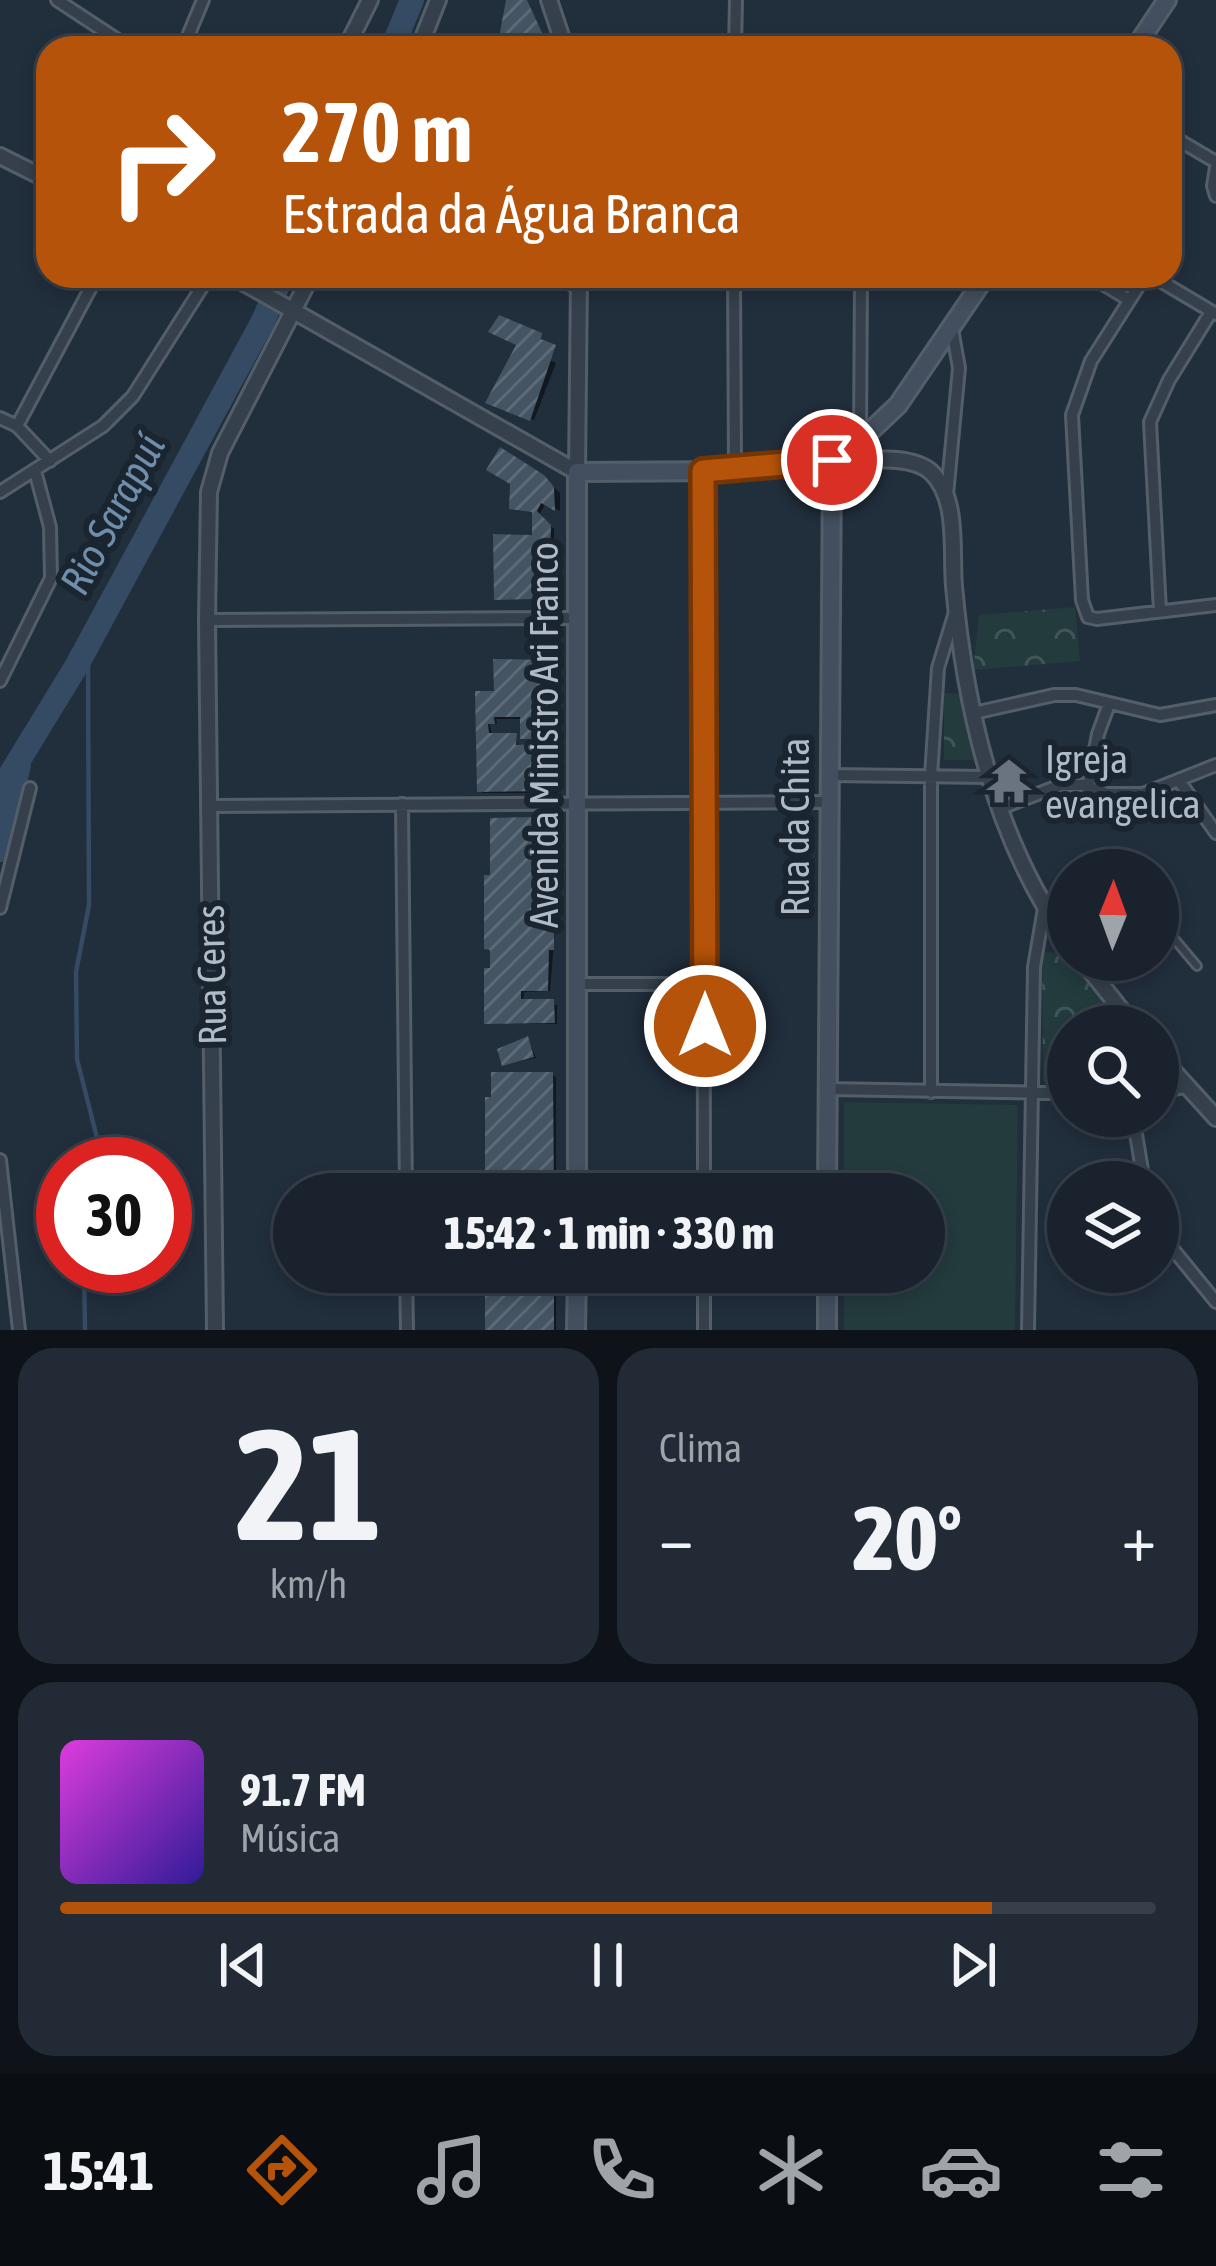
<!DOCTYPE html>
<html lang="pt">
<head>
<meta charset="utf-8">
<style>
	:root { --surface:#19222d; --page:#222a35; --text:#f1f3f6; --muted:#9fa4aa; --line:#373f49; --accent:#b45309 }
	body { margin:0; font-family:"Asap Condensed",sans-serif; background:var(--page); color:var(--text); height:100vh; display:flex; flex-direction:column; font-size:45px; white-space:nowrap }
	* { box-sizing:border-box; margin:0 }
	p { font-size:39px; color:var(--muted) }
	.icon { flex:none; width:66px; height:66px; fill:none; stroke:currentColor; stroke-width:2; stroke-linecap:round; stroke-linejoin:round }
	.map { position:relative; height:1330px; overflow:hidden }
	.sheet { display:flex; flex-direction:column; gap:18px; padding:18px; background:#0e1319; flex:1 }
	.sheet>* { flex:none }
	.banner { position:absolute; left:36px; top:36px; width:1146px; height:252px; border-radius:36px; box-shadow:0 6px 18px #0003,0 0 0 3px var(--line); background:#b45309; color:#fff; overflow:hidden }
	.needle { width:78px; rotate:1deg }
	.fabs { position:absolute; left:1047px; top:849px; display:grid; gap:24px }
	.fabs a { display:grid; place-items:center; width:132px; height:132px; border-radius:50%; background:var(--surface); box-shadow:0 6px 18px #0003,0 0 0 3px var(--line); font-size:60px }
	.speed { position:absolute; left:36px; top:1137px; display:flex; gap:24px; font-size:60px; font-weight:700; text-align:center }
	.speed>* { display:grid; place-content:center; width:156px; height:156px; border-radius:50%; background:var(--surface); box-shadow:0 6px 18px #0003,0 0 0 3px var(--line); line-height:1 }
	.speed .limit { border:18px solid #d22; background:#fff; color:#111 }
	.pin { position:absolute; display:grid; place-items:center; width:102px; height:102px; color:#fff; margin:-51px; border:6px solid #fff; border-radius:50%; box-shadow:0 3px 12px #0007 }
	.me { position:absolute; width:132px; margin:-66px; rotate:0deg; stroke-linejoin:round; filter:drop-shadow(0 0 9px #0008) }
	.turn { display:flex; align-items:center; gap:42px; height:252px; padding:0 48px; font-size:54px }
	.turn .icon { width:156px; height:156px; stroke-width:2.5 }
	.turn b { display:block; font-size:84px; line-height:102px }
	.big { font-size:90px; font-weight:800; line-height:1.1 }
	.sheet .widget { flex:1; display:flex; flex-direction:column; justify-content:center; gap:18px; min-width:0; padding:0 42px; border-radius:36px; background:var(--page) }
	.sheet .dial { align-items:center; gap:0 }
	.dial b { font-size:156px; line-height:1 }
	.song { display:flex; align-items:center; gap:36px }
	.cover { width:144px; height:144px; border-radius:18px; background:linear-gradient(135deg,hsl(300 70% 55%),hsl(250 70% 35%)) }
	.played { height:12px; border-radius:6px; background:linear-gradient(90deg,var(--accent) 85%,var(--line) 85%) }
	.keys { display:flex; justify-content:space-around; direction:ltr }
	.heat { display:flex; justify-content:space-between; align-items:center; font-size:66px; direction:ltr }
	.sheet .tiles { flex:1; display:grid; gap:18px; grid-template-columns:1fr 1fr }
	.widget:last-child { grid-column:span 2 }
	.trip { position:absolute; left:273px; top:1173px; width:672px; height:120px; border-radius:60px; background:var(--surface); box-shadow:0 6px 18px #0003,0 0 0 3px var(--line); font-weight:800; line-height:120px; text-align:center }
	.dock { display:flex; height:192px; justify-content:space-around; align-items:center; background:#0a0e12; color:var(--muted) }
	.dock .icon { width:84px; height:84px }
	.dock .current { color:var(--accent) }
	.dock b { font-size:54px; color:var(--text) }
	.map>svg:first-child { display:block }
</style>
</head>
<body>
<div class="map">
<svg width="1216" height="1330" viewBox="0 0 1216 1330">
	<defs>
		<pattern id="park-crowns" width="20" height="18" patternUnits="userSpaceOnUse" patternTransform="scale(3)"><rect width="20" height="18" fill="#233b3d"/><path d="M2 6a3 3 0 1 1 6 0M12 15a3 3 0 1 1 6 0" fill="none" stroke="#405558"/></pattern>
		<pattern id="building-hatch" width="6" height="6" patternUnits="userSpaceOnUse" patternTransform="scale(3)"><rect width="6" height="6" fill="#445463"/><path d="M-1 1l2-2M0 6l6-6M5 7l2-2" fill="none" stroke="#5c6b78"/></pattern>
	</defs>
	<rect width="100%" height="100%" fill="#212e3c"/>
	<path fill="url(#park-crowns)" d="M1075 607 1080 661 973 670 979 615Z
		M944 693 959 694 976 760H944Z
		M1042 952 1068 953V960H1075L1121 1026H1068V1081L1043 1082Z"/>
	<path fill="#233b3d" d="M844 1102 1018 1105 1015 1330H844V1272H924V1194H844Z"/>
	<path fill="#0007" d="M541 336 543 344 555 348 553 355 542 350 540 357 556 363 534 420 489 402Z
		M538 473 560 493V511L546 503 539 515 554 529V555H544L555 562 552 593 544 599 501 600 497 598 535 538Z
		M554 663 561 666 560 719H552V739L523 737V719H496L497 724H490L492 736H516L518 747 557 748V793H483L479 791 478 694H497Z
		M535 820 560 835V842H545L562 852 563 881H552L551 902 557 904 550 991 524 992 523 1002 557 1005V1024H491L487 1022 499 878Z
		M528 1039 536 1058 505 1064Z
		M553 1075 556 1077V1194H488L494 1100Z
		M489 1272H556V1330H489Z"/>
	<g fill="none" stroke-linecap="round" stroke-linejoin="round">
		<path stroke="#344b63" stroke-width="4.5" d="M95 1164 98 1142 77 1059 76 972 89 905 88 663 98 625
			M84 1266 85 1330"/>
		<path stroke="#344b63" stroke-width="24" d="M392 48 412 0
			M0 782 8 778 77 665 263 321 282 276
			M0 850 19 765"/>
	</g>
	<path fill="url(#building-hatch)" d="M506 0H527L549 48H497Z
		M499 315 542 333 541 339 556 345 530 421 485 403 516 345 488 332Z
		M500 447 544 475 554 487 555 511 541 503 537 511 551 525 549 591 539 599 494 600 493 534 532 535V512L509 509 510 484 486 470Z
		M493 659 555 660 554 717H549V739H520V717H494L495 724H488L489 733H517L516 745 555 743 551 791 477 792 475 691H494Z
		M536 817 554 829 555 840H548V899H554V950H549L548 991H521V999H554L555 1023 484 1024V968H490V950L484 949V875H490V818Z
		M528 1036 534 1057 502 1066 497 1049Z
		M491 1072H553L554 1194H485V1097H491Z
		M485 1272H554V1330H485Z"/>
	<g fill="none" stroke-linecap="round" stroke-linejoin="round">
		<g stroke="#535e69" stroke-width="12">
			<path id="service" d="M1158 936 1171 935 1197 966
				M1098 976 1122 960"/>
		</g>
		<g stroke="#535e69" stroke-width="16">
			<path id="minor" d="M57 0 130 48
				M183 48 203 0
				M735 48 736 0
				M1170 135 1216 162
				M1216 167 1213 186 1216 196
				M554 276 579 288
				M734 276 735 471
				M1090 276 1129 300
				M1145 276 1091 361 1072 415 1082 600 1088 617 1097 619 1216 605
				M1152 276 1216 314
				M0 418 17 426 50 461
				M17 426 97 276
				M860 441 861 276
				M703 471 704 1194
				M0 492 103 426 133 396 209 276
				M947 495 959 368 952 329
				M1160 611 1150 422 1169 380 1211 312
				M207 620 575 618
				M0 681 51 578 50 527 35 471
				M974 713 1054 695H1076L1160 715 1216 705
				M829 775 989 777
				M1180 782 1216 833
				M1088 787 1098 734 1109 704
				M402 804 406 1194
				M209 806 828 802
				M1001 808 1061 785H1083L1107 794H1143L1216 765
				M0 908 30 788
				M579 984H705
				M827 1089 1068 1093
				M1158 1091 1186 1087
				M931 1092V776L938 668 955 612
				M1133 1116 1144 1182
				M0 1160 19 1330
				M1158 1222 1172 1248 1216 1302
				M406 1272 407 1330
				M704 1330V1272
				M1028 1330 1034 967 1044 908"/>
		</g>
		<g stroke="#535e69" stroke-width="20">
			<path id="tertiary" d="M549 0 565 48
				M346 48 370 0
				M419 48 438 0
				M0 156 48 180
				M232 276 577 472 579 276
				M832 460C859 461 910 453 931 472 959 498 951 551 954 586 965 709 995 840 1068 942
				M1082 960 1134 1026
				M1158 1054 1216 1118
				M215 1330 207 620 209 492 220 453 311 276"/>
		</g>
		<g stroke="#535e69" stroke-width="22">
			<path id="secondary" d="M1135 48 1167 0
				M577 1194V472L735 471 832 460 860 441 898 405 986 276
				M827 1194 832 460
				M576 1330 577 1272
				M827 1330V1272"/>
		</g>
		<use href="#service" stroke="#35404c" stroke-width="6"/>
		<use href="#minor" stroke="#35404c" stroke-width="10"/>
		<use href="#tertiary" stroke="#35404c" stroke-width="14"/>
		<use href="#secondary" stroke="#434f5f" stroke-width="16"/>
	</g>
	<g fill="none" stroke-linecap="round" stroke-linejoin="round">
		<g stroke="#753606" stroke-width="30">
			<path id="route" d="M705 1026 703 471 832 460"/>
		</g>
		<use href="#route" stroke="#b45309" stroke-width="21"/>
	</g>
	<defs>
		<g id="temple-bare" transform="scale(3.6)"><path d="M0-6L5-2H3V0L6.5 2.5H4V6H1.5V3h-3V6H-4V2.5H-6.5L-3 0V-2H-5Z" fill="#6b7280" stroke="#1a2530" stroke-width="2.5" paint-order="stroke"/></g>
	</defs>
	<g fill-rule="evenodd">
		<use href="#temple-bare" x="1009" y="781"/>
	</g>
	<g text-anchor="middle" stroke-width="12" stroke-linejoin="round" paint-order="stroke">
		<g font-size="39" fill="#b0bbc8" stroke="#1a2530">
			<text transform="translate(544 735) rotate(-90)" y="14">Avenida Ministro Ari Franco</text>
			<text transform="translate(795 827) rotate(-90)" y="14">Rua da Chita</text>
			<text transform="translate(211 975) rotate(-91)" y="14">Rua Ceres</text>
		</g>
		<g font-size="39" fill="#b0bbc8" stroke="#1a2530" text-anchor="start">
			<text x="1045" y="773">Igreja<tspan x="1045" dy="45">evangelica</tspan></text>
		</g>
		<g font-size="42" font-style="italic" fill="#6f8eac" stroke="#1a2530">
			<text transform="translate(112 514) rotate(-62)" y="15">Rio Sarapuí</text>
		</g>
	</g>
</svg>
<div class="fabs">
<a><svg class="needle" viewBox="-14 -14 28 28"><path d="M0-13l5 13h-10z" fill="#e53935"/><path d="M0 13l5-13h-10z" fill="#9fa4aa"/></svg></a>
<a><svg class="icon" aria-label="search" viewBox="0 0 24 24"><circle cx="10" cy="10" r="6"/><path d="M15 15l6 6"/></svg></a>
<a><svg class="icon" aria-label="layers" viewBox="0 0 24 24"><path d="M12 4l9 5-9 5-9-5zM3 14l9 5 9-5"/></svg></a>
</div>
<div class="speed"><div class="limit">30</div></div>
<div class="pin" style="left:832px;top:460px;background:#d93025"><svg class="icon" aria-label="arrive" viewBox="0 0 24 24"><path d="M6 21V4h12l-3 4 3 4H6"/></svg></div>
<svg class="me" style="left:705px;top:1026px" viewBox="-20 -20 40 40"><circle r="17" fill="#b45309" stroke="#fff" stroke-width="3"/><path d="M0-11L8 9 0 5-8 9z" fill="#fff"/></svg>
<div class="trip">15:42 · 1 min · 330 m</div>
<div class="banner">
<div class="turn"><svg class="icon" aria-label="right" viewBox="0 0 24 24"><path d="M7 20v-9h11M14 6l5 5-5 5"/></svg><div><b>270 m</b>Estrada da Água Branca</div></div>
</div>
</div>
<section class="sheet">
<div class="tiles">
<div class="widget dial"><b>21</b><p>km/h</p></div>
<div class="widget"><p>Clima</p>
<div class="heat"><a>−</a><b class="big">20°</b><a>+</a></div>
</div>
<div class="widget">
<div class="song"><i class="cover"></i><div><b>91.7 FM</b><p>Música</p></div></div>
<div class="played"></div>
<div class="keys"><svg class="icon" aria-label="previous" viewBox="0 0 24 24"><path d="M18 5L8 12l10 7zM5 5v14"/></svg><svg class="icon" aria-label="pause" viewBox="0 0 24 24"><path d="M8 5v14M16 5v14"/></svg><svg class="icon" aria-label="next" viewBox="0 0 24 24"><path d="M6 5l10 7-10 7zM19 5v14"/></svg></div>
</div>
</div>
</section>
<nav class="dock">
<b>15:41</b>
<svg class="icon current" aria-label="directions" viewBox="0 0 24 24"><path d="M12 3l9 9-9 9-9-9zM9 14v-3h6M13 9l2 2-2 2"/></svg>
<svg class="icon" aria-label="music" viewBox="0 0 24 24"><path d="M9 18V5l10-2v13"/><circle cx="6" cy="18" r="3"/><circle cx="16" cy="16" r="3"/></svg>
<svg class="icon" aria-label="phone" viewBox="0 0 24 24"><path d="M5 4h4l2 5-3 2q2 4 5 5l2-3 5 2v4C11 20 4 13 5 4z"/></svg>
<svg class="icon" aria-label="climate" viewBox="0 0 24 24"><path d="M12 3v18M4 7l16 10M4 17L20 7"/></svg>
<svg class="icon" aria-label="car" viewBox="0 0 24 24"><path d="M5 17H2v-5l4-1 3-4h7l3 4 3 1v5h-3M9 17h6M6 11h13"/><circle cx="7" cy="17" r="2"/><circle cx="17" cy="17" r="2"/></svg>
<svg class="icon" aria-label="filters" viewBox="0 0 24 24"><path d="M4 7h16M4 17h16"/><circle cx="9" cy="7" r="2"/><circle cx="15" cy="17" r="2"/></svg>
</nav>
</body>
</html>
